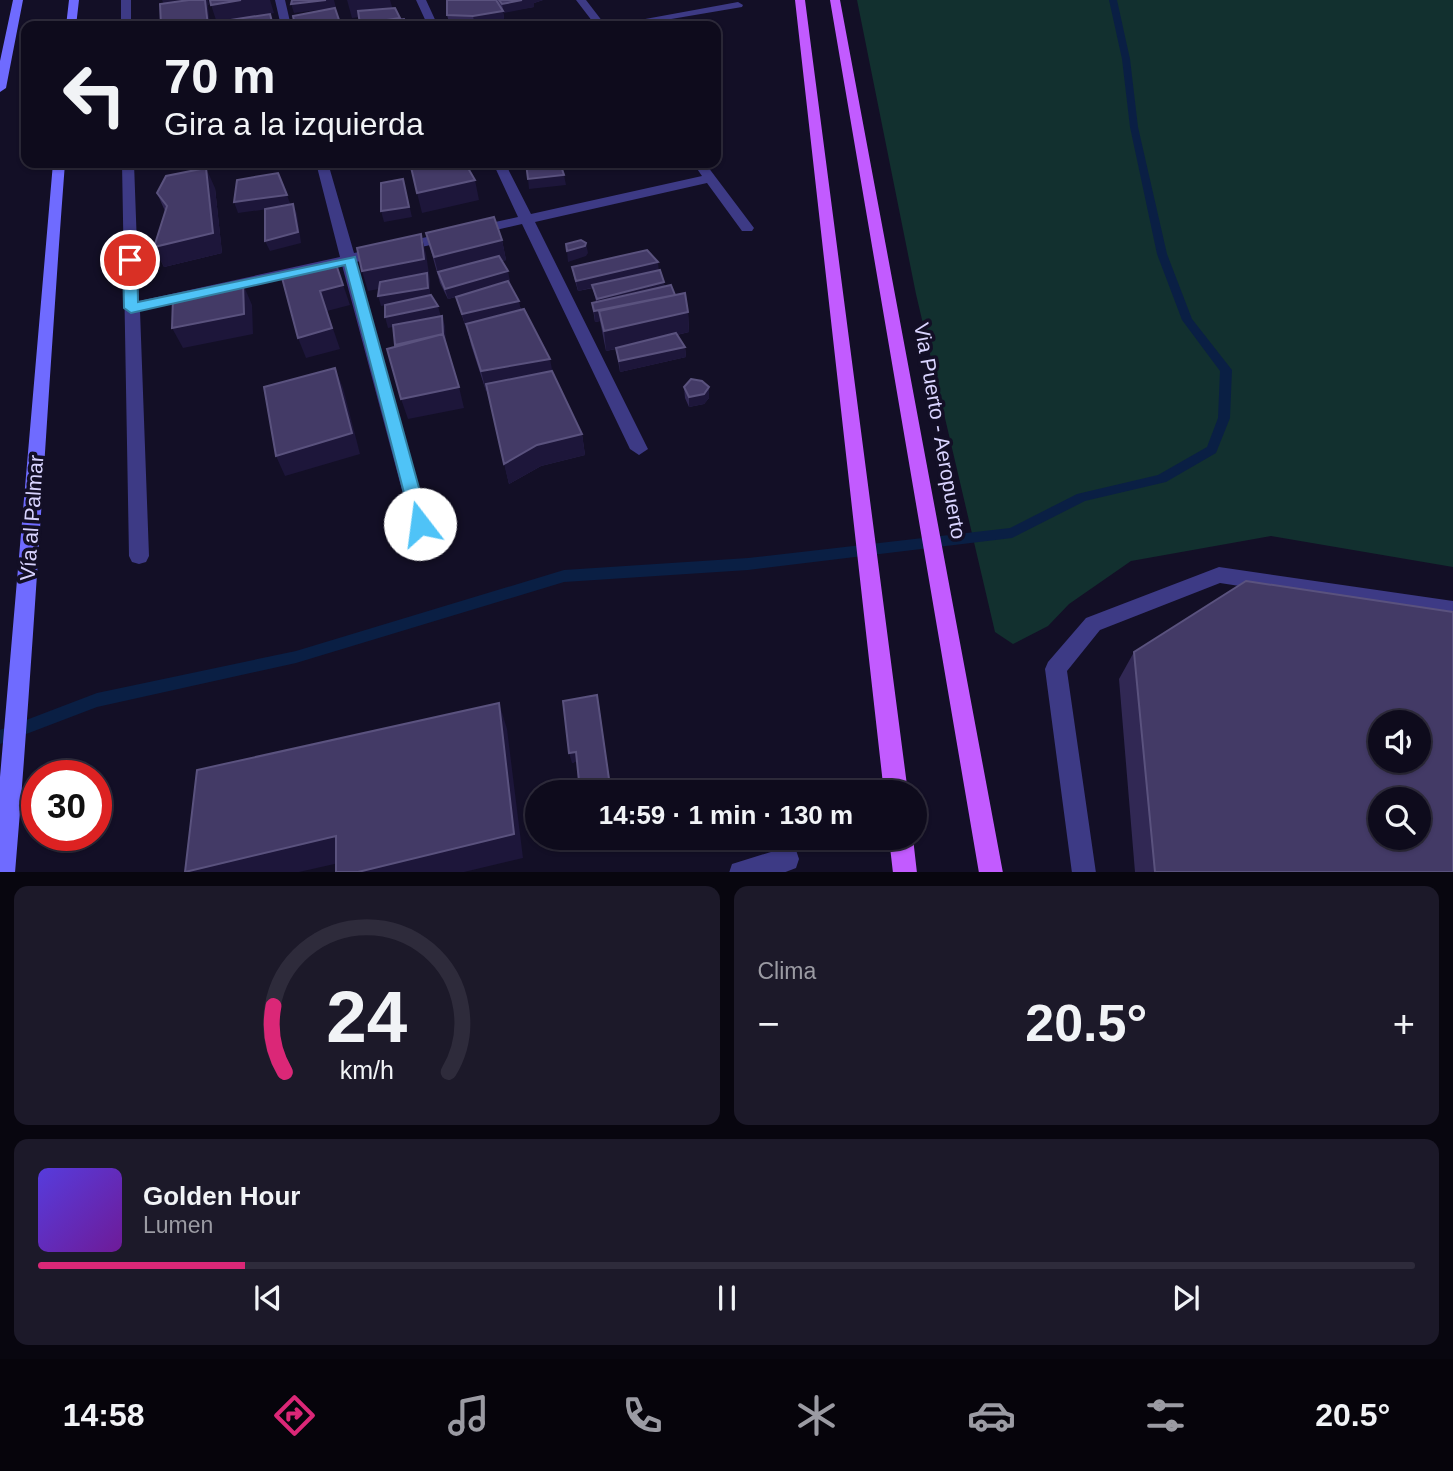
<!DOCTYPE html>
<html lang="es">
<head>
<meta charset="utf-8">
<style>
	:root { --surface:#0e0b1c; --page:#1c1929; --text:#f1f3f6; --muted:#9b9ba3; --line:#2e2b3b; --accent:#db2777 }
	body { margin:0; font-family:Helvetica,sans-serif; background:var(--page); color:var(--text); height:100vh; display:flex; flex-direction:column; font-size:26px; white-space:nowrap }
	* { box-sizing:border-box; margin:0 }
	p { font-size:23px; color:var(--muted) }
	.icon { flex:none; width:38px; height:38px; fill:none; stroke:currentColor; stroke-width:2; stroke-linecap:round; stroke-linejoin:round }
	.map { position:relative; height:872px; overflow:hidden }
	.drawer { display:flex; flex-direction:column; gap:14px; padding:14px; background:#08060f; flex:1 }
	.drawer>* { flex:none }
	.top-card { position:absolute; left:21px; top:21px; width:700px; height:147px; border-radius:14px; box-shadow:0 2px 5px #0004,0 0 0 2px var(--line); background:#0e0b1c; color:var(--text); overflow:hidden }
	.controls { position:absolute; left:1368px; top:710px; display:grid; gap:14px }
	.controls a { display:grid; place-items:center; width:63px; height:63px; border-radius:50%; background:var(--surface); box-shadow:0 2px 5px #0004,0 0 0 2px var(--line); font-size:35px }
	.speed { position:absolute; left:21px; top:760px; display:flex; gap:14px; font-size:35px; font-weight:700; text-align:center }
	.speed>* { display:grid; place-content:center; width:91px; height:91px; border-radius:50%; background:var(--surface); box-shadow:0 2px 5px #0004,0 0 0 2px var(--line); line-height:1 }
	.speed .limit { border:10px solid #d22; background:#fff; color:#111 }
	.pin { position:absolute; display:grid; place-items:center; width:60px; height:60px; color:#fff; margin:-30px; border:4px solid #fff; border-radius:50%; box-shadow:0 2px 7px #0007 }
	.me { position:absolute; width:77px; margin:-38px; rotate:345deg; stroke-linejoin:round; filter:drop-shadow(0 0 5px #0008) }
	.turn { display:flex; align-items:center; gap:24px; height:147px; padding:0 28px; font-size:32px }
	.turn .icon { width:91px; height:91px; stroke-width:2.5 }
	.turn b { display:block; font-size:49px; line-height:60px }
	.big { font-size:52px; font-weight:600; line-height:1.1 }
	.drawer .card { flex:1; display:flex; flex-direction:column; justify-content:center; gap:10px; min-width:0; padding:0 24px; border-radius:14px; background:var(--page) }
	.drawer .dial { align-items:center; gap:0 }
	.dial svg { height:182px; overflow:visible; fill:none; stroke:var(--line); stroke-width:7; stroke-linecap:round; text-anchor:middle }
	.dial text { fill:var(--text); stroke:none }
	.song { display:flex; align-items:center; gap:21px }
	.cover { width:84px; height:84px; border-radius:10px; background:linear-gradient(135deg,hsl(250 70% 55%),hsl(280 70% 35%)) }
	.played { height:7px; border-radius:4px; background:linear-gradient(90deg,var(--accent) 15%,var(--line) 15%) }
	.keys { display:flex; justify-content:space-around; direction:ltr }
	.heat { display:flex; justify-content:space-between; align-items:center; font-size:38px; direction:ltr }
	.drawer .tiles { flex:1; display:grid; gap:14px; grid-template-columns:1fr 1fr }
	.card:last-child { grid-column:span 2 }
	.trip { position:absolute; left:525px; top:780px; width:402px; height:70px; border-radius:35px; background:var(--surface); box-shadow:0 2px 5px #0004,0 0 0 2px var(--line); font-weight:600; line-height:70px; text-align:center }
	.menu { display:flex; height:112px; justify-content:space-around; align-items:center; background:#06040b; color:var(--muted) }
	.menu .icon { width:49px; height:49px }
	.menu .on { color:var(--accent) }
	.menu b { font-size:32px; color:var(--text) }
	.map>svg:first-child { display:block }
</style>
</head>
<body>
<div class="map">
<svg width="1453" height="873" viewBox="0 0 1453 873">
	<rect width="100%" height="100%" fill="#130f26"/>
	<path fill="#12302f" d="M857 0H1453V567L1271 536 1131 561 1069 604 1048 626 1013 644 995 632 916 294Z"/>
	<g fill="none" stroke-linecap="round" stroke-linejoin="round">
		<path fill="#0a1f44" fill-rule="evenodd" d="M1109 0H1117L1130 59 1138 127 1167 254 1192 319 1232 370 1230 418 1216 453 1166 482 1085 501 1012 538 748 570 564 582 296 663 97 707 0 744V730L97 693 296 651 564 570 748 558 1010 528 1077 494 1158 475 1207 447 1218 418 1220 371 1182 320 1157 254 1130 127 1122 59Z"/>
		<path fill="#3d3a85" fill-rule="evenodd" d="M1219 567 1453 601V619L1220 583 1100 630 1067 671 1096 873H1072L1045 669 1048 662 1086 618Z
			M787 847 796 850 799 859 796 868 783 873H729L732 864Z"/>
		<path fill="#3d3a85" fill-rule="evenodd" d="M121 0H131V26H121Z
			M275 0H285L291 26H281Z
			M416 0H426L438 26H428Z
			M576 0H586L606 26H596Z
			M738 2 743 5 742 7 630 26H607Z
			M122 163H134L139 301 340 257 316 163H328L354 253 518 217 493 163H505L531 214 702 176 693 163H705L754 228 752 231H742L707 183 535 222 648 449 639 455 630 449 522 224 356 262 429 524 427 529H413L411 524 342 265 140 311 149 556 146 562 139 564 132 562 129 556Z"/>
		<path fill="#6f6bff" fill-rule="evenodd" d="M13 0H23L6 88 0 92V61Z
			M69 0H79L76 26H66Z
			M53 163H65C47 399 35 636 15 873H0V777Z"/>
		<path fill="#c25bff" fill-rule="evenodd" d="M795 0H805L908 793H884Z
			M830 0H840L1003 873H979Z
			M889 838H913L917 873H893Z"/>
	</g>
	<path fill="#312854" d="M447 0H543L534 3V7L503 12 505 26H450L447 15Z
		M215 188 222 253 164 267 154 247 165 211 157 193Z
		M426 233 502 240 506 260 502 261 510 281 509 282 521 309 552 371 582 434 585 455 541 466 509 484 488 391H486L471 345 466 324 472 323 465 325 456 297 448 299 440 283Z
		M572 267 659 270 665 287 675 295 688 312 689 332 677 335 685 347 686 357 620 372 616 349 606 351 600 321 595 322 592 303 596 302 593 288 578 291 574 277Z
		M684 387H709V398L704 404 689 407 685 398Z
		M1134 652 1453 872H1135L1119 679Z
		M599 705 611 793H580L577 761 572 763Z"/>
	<path fill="#1d163a" d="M162 0H208L209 5H208L210 26 167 11Z
		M241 0H270L274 13 270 14 274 26H242L217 23 211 5Z
		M326 0H334L336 8 294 13 291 4Z
		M347 0H390L394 13 352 18Z
		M522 0H543L534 3V7L504 13 502 4Z
		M503 11 505 26H475L473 16Z
		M400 18 402 26H361L360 24Z
		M511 163H525L512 165Z
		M206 168 215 188 222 253 164 267 154 247Z
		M564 175 566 185 529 189 528 179Z
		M403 179 412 217 384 222 381 211Z
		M475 180 479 200 422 213 417 193Z
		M287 195 291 206 238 213 234 202Z
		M293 204 297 214 301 243 270 251 265 241Z
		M421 234 426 254 430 280V299L381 306 378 296 427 280 368 291 362 271Z
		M502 240 506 260 439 277 434 257Z
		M586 243 588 253 586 256 568 262 567 251Z
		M335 261 350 305 327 311 340 349 306 358 298 338Z
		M658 262 659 272 578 291 576 281Z
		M508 271 510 281 448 299 445 289Z
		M664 282 665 293 598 310 597 299Z
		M243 284 252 305 253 334 183 348 172 328Z
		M519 301 521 311 465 325 462 314Z
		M438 306 441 317 388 328 385 317Z
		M594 311H599L600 321 595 322Z
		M688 312 689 332 606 351 604 331Z
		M442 316 445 326 446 345 398 356 395 345Z
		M685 347 686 357 620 372 619 361Z
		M550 359 554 380 486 391 481 371Z
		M335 368 343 388 360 454 285 476 276 456Z
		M459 387 464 408 408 419 401 399Z
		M709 387V398L704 404 689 407V397Z
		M582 434 585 455 541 466 509 484 504 464 537 445Z
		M499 703 507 729 523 858 464 872H358Z
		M576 752 578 761 572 763 569 753Z
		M336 836 352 860 299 872H185Z"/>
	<path fill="#433a66" stroke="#5a527e" stroke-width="2" fill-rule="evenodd" d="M189 0H205L208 26H161L160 4Z
		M210 0H241L211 5Z
		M292 0H326L291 4Z
		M447 0H496L503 11 473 16 447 15Z
		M499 0H522L502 4Z
		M335 8 340 23 314 26H295L293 16Z
		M395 8 400 18 360 24 358 11Z
		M270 14 272 22 242 26H217V22Z
		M404 19 408 26H374L373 24Z
		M347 22 348 26H314Z
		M273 24 274 26H259Z
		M431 163H465L475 180 417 193 411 167Z
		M526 163H560L564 175 528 179Z
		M206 168 213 233 154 247 167 206 157 193 166 176Z
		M278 173 287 195 234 202 237 180Z
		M403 179 409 207 381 211V183Z
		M293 204 298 232 265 241V209Z
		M494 217 502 240 434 257 426 233Z
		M421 234 424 259 362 271 357 248Z
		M581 240 586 243 585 246 567 251 566 244Z
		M647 250 658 262 576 281 572 267Z
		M499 256 508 271 445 289 438 272Z
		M335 261 343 285 320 291 332 328 298 338 281 274Z
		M660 270 664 282 597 299 592 285Z
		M427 273 428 288 378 296 380 282Z
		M508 281 519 301 462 314 456 297Z
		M243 284 244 314 172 328 173 298Z
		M671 285 675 295 594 311 592 303Z
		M685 293 688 312 604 331 599 311Z
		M431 295 438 306 385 317V305Z
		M524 309 550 359 481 371 466 324Z
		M442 316 443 334 395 345 393 325Z
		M676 333 685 347 619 361 616 348Z
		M443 334 459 387 401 399 387 349Z
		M335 368 352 433 276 456 264 387Z
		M552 371 582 434 537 445 504 464 486 384Z
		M691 379 702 381 709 387 704 394 689 397 684 387Z
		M1246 581 1453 612V872H1155L1134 652ZM1381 723H1419V761H1381ZM1381 800H1419V838H1381Z
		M597 695 610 786 580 791 576 752 569 753 563 701Z
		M499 703 514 834 358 872H336V836L185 872 197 770Z"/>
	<path fill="#4fc3f7" stroke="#337fa1" stroke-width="2" d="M130 256 137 260 138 302 355 257 429 524 426 529H414L412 524 345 265 131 313 124 308 123 260Z"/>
	<g text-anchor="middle" stroke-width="7" stroke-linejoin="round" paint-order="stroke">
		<g font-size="21" fill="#d9d4ff" stroke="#130f26">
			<text transform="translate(940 431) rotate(80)" y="7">Via Puerto - Aeropuerto</text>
			<text transform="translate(32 518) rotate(-86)" y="7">Vía al Palmar</text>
		</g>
	</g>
</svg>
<div class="controls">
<a><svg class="icon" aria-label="sound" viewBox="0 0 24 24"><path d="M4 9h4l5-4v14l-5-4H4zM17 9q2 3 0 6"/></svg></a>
<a><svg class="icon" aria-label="search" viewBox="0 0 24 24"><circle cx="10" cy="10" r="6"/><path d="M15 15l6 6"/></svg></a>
</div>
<div class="speed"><div class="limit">30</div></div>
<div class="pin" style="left:130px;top:260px;background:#d93025"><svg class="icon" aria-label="arrive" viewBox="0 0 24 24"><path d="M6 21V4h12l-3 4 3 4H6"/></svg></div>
<svg class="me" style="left:420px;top:524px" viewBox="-20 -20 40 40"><circle r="19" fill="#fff"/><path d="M0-13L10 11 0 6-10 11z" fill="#4fc3f7"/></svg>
<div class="trip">14:59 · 1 min · 130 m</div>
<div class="top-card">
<div class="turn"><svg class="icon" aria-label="left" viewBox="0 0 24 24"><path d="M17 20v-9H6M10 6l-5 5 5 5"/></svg><div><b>70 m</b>Gira a la izquierda</div></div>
</div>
</div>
<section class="drawer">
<div class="tiles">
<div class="card dial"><svg viewBox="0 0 100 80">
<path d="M14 69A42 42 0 1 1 86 69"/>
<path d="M14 69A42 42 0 0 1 9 40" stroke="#db2777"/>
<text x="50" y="56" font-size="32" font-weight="700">24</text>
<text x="50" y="72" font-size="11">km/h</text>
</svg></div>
<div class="card"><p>Clima</p>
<div class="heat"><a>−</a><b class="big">20.5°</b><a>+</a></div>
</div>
<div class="card">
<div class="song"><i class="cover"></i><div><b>Golden Hour</b><p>Lumen</p></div></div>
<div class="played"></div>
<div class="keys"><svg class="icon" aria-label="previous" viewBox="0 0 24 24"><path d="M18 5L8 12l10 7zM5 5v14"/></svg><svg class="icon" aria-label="pause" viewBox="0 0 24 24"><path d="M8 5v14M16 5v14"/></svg><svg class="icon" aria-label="next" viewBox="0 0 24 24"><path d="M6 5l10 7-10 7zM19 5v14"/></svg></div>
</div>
</div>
</section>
<nav class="menu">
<b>14:58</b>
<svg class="icon on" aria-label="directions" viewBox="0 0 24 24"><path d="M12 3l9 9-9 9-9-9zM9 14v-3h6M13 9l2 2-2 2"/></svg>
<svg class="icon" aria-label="music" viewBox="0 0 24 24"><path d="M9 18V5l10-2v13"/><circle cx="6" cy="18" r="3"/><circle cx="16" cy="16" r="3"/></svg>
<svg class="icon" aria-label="phone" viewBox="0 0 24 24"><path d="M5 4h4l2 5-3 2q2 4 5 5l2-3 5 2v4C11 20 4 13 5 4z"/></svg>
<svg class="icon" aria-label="climate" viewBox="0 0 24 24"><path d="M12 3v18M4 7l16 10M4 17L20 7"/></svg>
<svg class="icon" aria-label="car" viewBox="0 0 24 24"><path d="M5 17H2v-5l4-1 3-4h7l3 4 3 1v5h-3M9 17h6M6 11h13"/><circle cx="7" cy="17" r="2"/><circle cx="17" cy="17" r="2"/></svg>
<svg class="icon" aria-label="filters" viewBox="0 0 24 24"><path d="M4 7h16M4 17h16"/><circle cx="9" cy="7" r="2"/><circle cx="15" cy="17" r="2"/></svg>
<b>20.5°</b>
</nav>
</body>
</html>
